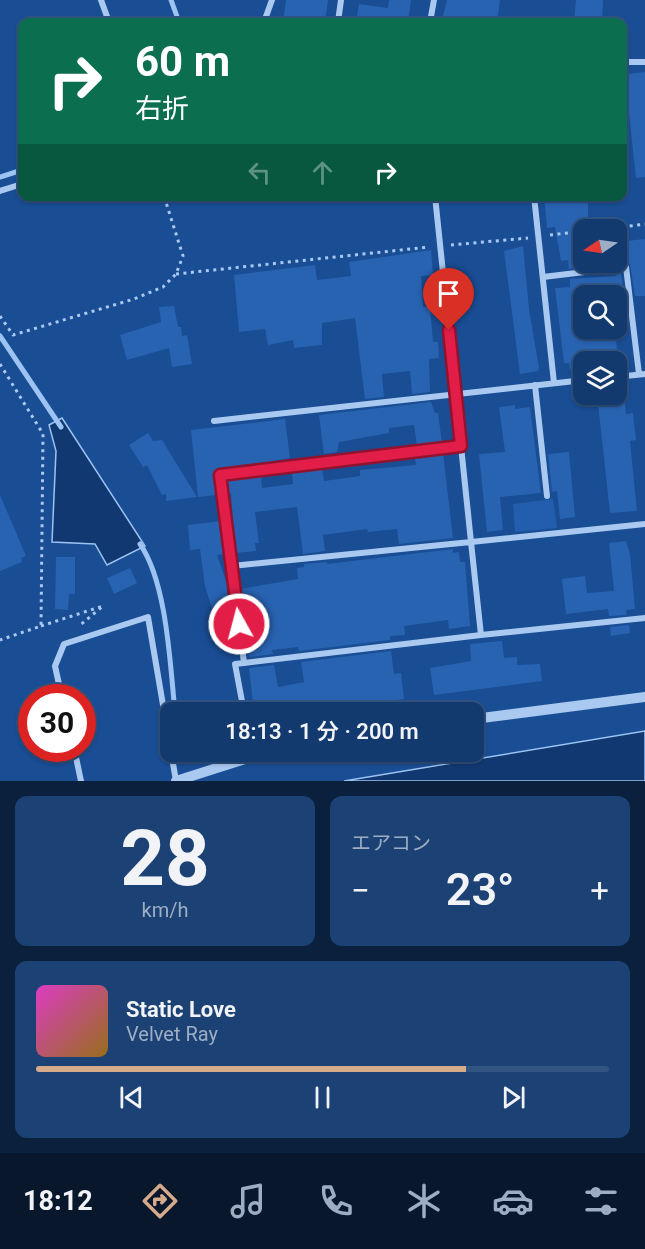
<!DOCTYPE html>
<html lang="ja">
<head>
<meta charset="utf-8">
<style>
	:root { --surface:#133a6f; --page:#1c4174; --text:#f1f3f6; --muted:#9dadc3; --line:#325482; --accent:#d6ab8b }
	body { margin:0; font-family:Roboto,"Noto Sans JP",sans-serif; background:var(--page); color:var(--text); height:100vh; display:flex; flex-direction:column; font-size:22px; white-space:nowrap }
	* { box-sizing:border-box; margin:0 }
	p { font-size:20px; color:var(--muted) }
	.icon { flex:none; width:33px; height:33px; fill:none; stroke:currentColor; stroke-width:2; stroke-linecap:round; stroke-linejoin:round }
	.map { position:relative; height:781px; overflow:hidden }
	.details { display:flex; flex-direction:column; gap:15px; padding:15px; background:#0a203d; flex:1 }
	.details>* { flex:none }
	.banner { position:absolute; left:18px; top:18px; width:609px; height:183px; border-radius:12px; box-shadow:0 2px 4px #0004,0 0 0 2px var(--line); background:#0b6e4f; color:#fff; overflow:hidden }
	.needle { width:39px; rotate:257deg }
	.fabs { position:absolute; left:573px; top:219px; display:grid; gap:12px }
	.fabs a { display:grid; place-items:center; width:54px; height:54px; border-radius:12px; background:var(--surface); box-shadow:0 2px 4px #0004,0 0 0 2px var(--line); font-size:30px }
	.speed { position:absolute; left:18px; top:684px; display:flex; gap:12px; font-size:30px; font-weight:700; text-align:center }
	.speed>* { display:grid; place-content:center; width:78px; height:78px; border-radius:50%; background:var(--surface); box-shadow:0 2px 4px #0004,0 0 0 2px var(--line); line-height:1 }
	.speed .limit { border:9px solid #d22; background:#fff; color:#111 }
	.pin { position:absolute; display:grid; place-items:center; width:51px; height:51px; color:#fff; margin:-62px -26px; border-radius:50% 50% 50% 0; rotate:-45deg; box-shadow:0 0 6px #0007 }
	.pin .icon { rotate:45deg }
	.me { position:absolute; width:66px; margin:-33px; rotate:353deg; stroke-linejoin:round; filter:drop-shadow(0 0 4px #0008) }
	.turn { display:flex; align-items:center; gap:21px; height:126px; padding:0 18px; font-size:27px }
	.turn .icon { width:78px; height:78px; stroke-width:2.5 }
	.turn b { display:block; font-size:42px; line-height:51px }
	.lanes { display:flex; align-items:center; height:57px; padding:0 18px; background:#0003; justify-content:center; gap:30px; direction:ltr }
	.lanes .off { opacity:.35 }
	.big { font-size:45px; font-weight:600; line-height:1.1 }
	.details .card { flex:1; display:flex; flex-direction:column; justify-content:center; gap:9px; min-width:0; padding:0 21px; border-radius:12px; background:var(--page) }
	.details .dial { align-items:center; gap:0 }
	.dial b { font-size:78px; line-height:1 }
	.song { display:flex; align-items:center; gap:18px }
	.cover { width:72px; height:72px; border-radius:9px; background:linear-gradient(135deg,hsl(310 70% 55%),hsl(40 70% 35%)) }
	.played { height:6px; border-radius:3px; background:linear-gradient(90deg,var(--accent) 75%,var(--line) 75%) }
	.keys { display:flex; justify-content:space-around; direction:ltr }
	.heat { display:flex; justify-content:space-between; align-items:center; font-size:33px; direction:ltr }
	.details .tiles { flex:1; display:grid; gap:15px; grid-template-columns:1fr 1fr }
	.card:last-child { grid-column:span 2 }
	.trip { position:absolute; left:160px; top:702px; width:324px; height:60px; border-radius:12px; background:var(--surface); box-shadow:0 2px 4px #0004,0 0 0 2px var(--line); font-weight:600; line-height:60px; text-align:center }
	.tabs { display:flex; height:96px; justify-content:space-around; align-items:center; background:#08172c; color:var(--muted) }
	.tabs .icon { width:42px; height:42px }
	.tabs .active { color:var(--accent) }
	.tabs b { font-size:27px; color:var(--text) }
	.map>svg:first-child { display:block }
</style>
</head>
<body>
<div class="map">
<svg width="645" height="781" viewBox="0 0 645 781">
	<rect width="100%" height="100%" fill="#194d94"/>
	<path fill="#225ead" d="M553 499 557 528 515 532 513 504Z"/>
	<path fill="#113871" stroke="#9dc3f2" stroke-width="1.5" d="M62 418 145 546 107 565 95 544 52 542 56 451 49 425Z
		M645 731V781H344Z"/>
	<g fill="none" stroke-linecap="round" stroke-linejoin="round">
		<path stroke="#9dc3f2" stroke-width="5" d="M171 0 179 22
			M0 177 22 170
			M0 336 61 427
			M140 544C167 583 170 664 175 712
			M179 752V757"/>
	</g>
	<path fill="#2863b2" d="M286 0H328L325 22H283Z
		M389 0H411L408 22 376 20V22H356L359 4 388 8Z
		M447 0H500L497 22 443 16Z
		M576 0H603L602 22H574Z
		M645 72V177L636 178 626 85H628V74Z
		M544 196H563L564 202 588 199V222L584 223V262L586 267 569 269 568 260 561 261 555 227 547 228Z
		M645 239V296H635L630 264 616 263V242Z
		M523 246 529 309 539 368 538 371 520 374 504 251Z
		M431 250 433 275 421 276 423 307H430L433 342H438L439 358 429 359 430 392 412 394 410 371 382 374 384 397 365 399 355 318 322 323V345L294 348 293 340 268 345 265 329 239 332 234 275 315 265 317 280 351 276 349 262Z
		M616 273H621L624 296H584V328H615L618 362H584V367L570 369 569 363H564L555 288 570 287V279L616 276Z
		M174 306 178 327H181L182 336 187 335 192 364 172 367 169 348 127 360 120 335 161 322 159 307Z
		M597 394H624L626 414 633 413 636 440 630 441 637 511 610 513Z
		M431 402 435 413H438L442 443 417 446 414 425 389 428V433L339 442 337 452 324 454 319 415Z
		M515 405V409L530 407 541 493 500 497 503 530 487 532 479 454 505 452 499 407Z
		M285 419 290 458 217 471 215 476 217 495 198 497 191 430Z
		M148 433 153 441 162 440 197 497 166 501V494L162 495 147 465 143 467 129 445Z
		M569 452 575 517 560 519 557 491 552 492 548 454Z
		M443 453 453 538 399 544 397 529 368 532 367 529 323 535 325 551 303 554 297 507 255 512 259 543H255L256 551 235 553 231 493 228 494 226 480 261 475 262 488 293 484 292 472 322 469 324 481 360 476V470L416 465 415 458 418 456Z
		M0 495 26 556 21 558 22 562 0 571Z
		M221 521 225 554 217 555 229 590 231 606 213 612 205 586 200 549 190 550 188 525Z
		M626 541 630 554 635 609 626 610 627 615 609 616 608 609 566 614 562 579 585 576 587 593 614 591 609 543Z
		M453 549V553L459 552 460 562H465L470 626 449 629 448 620 404 626 405 635 390 636V640L299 651 298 647 272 650 273 654 249 657 240 589 298 579 297 568 304 567V564L327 562V564Z
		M56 557H75V594H69L68 610 55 609Z
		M130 568 137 583 114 594 107 578Z
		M629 625 630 633 611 636 610 627Z
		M502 641 504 658 517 657V665L540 664 542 681 434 695 430 668 471 661 470 644Z
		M391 651 394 674 401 673 404 699 313 712H254L249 668 274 665 278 687 304 682 301 662Z"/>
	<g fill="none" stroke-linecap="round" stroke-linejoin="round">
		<path stroke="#aac9f0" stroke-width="3" stroke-dasharray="3 4.5" stroke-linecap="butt" d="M600 230 645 224
			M550 235 584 231
			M451 245 528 238
			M176 274 429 247
			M0 316 13 335 134 299 163 287 176 274 183 256 164 196
			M0 364 43 434 41 626 0 640
			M41 626 103 606 79 626"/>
		<path stroke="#aac9f0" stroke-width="6" d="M101 0 109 22
			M264 22 272 0
			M338 22 341 0
			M430 22 434 0
			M622 62H645
			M0 191 22 184
			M534 196 554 383
			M543 277 626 267 639 374
			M616 377 645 374
			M535 385 547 496
			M214 421 584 380
			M232 566 471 542 435 196
			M481 635 645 618
			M244 663 481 635 471 542 645 524
			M62 698 55 666 64 644 148 617 176 781
			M244 712 235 664 244 663 220 475 461 446
			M74 748 81 781"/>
		<path stroke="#aac9f0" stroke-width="10" d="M474 719 645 697
			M176 781 267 752"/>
	</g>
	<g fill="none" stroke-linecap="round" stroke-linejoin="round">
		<g stroke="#92132f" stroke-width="15">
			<path id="route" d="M239 624 220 475 461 446 449 330"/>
		</g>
		<use href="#route" stroke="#e11d48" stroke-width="10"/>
	</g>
</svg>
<div class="fabs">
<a><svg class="needle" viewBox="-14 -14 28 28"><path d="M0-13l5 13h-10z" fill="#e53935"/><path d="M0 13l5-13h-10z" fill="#9dadc3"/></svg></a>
<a><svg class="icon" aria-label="search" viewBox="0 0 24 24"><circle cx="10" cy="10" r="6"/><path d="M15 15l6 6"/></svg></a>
<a><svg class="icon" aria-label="layers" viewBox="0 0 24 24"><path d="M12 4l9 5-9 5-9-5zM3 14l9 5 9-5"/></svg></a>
</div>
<div class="speed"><div class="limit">30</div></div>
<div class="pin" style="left:449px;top:330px;background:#d93025"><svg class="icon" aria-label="arrive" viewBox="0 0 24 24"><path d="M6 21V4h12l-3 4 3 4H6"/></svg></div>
<svg class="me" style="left:239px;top:624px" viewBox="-20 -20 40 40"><circle r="17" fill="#e11d48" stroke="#fff" stroke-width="3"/><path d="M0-11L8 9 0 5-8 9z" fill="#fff"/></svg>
<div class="trip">18:13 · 1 分 · 200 m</div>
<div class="banner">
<div class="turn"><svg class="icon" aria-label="right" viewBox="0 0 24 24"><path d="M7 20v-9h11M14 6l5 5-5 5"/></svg><div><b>60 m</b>右折</div></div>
<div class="lanes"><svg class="icon off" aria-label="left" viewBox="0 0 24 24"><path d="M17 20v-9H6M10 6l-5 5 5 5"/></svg><svg class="icon off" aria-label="ahead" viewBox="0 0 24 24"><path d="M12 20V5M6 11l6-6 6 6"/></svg><svg class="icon" aria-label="right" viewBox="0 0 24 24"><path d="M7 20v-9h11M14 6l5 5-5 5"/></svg></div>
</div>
</div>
<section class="details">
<div class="tiles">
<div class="card dial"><b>28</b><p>km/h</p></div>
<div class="card"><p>エアコン</p>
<div class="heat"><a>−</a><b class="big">23°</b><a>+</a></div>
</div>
<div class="card">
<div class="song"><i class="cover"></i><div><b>Static Love</b><p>Velvet Ray</p></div></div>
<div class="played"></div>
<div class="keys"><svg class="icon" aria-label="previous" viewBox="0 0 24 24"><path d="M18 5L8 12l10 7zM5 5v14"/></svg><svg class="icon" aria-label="pause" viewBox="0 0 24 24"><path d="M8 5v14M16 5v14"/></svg><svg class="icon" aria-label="next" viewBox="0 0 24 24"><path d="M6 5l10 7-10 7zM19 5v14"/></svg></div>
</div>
</div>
</section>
<nav class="tabs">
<b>18:12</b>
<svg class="icon active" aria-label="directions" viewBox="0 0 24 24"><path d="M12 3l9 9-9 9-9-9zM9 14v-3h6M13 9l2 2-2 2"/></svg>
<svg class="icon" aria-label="music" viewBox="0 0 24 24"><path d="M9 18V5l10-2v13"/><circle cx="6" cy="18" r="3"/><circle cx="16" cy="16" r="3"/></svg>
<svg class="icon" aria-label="phone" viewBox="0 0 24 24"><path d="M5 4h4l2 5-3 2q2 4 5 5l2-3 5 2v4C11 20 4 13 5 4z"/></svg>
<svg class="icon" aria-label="climate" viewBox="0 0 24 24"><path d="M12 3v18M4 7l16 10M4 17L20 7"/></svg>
<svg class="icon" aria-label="car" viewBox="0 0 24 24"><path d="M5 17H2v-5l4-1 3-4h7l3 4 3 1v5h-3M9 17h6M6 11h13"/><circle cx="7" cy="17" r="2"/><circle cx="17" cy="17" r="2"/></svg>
<svg class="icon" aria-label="filters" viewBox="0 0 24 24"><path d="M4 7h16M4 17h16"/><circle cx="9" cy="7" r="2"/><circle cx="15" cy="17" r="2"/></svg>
</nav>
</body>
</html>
